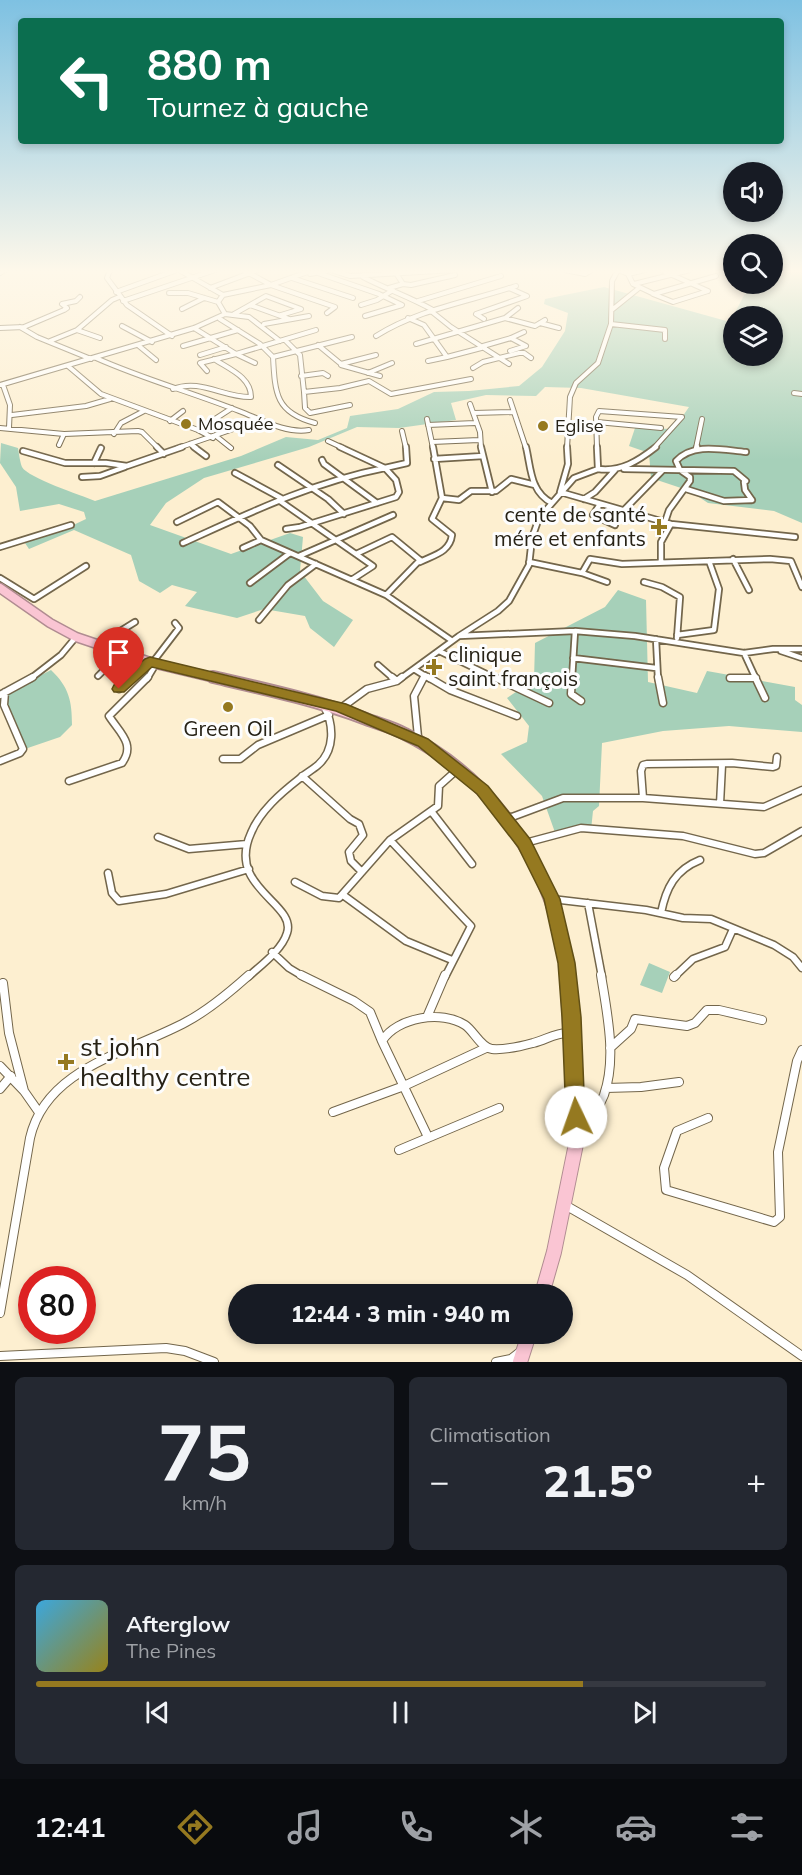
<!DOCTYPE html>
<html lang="fr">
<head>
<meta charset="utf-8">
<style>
	:root { --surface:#171b24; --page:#242831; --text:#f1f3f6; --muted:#9ea1a6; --line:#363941; --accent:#957920 }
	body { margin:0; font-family:Mulish,sans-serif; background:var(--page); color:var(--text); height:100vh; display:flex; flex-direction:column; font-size:22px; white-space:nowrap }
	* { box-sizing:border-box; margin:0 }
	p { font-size:20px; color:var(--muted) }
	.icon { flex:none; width:33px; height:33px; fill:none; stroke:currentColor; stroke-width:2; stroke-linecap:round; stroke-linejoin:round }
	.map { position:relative; height:1362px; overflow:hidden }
	.drawer { display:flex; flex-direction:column; gap:15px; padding:15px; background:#0d0f14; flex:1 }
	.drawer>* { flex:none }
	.top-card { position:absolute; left:18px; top:18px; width:766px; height:126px; border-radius:6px; box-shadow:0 3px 9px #0003; background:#0b6e4f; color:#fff; overflow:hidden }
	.tools { position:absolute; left:723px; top:162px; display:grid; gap:12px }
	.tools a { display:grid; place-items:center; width:60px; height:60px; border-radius:50%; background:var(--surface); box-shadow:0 3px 9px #0003; font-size:30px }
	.speed { position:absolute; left:18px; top:1266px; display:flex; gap:12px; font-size:30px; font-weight:700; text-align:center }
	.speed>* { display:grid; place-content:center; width:78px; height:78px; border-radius:50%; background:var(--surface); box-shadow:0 3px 9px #0003; line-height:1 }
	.speed .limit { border:9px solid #d22; background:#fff; color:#111 }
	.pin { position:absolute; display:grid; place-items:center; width:51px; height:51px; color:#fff; margin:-62px -26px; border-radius:50% 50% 50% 0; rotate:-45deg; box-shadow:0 0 6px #0007 }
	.pin .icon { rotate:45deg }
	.me { position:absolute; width:66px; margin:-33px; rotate:357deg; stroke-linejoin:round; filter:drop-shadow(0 0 4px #0008) }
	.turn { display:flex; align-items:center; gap:21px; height:126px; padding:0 30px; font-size:27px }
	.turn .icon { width:78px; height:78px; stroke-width:2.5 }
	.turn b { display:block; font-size:42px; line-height:51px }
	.big { font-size:45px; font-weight:800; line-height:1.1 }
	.drawer .widget { flex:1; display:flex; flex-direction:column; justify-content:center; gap:9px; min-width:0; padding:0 21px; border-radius:9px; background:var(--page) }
	.drawer .dial { align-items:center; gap:0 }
	.dial b { font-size:78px; line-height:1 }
	.song { display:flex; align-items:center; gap:18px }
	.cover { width:72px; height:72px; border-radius:9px; background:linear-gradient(135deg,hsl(200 70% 55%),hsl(50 70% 35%)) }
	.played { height:6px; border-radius:3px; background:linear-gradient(90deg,var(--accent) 75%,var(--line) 75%) }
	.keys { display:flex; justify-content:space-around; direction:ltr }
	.heat { display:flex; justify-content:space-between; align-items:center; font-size:33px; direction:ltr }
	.drawer .tiles { flex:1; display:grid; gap:15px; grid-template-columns:1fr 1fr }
	.widget:last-child { grid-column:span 2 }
	.trip { position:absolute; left:228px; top:1284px; width:345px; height:60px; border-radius:30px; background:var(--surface); box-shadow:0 3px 9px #0003; font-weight:800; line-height:60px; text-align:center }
	.tab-bar { display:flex; height:96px; justify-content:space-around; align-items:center; background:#090b0e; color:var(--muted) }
	.tab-bar .icon { width:42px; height:42px }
	.tab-bar .active { color:var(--accent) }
	.tab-bar b { font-size:27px; color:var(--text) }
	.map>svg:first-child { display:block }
</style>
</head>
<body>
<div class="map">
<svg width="802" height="1362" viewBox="0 0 802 1362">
	<rect width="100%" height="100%" fill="#fdefd0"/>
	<path fill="#a6d0b9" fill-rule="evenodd" d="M773 270H802V523L774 511 708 503 690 491 651 478 649 453 629 446 635 428 674 429 689 407 581 388 545 387 536 396 486 395 451 403 456 420 399 428 357 427 309 447 204 478 166 503 150 525 231 554 290 533 303 537 300 571 323 601 353 620 334 647 310 628 305 616 264 609 237 618 185 606 197 592 172 585 160 593 139 581 131 555 74 530 29 549 25 543 67 528 86 519 84 512 59 504 20 511 16 487 0 463 1 443 18 448C19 454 20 462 22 467 28 478 81 495 95 501L241 456 286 437 318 440 347 428 350 416 398 409 434 392 469 391 519 386 542 367 565 331 568 313 544 304 545 299 604 287 730 322 750 284H772ZM734 316H772V356H734Z
		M618 590 646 600 648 682 697 693 707 671 795 687V700L802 705V732L729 726 663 731 602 743 599 806 593 811 591 830 574 831 557 838 542 796 501 754 527 742 529 726 507 698 534 680 535 643 605 607Z
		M51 670C69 687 72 701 72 725L60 737 19 751 2 695Z
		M649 963 670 972 662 993 640 985Z"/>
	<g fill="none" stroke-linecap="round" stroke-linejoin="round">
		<g stroke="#73664b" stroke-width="6">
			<path id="street-far3" d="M110 270 107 278 127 305 172 336
				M179 270 223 295
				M243 270 271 285 335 307 327 313
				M565 270 585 274 592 270
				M619 270 628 274 645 270
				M661 270 708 291
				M0 273 5 270
				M318 273 379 294 402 305 365 316
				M310 274 331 270 350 276 455 270
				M628 274 633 284 654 294 716 276
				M363 277C386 289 410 297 433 310
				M292 278 353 298
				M403 284 411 285 455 275
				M634 284 690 270
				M210 288 258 270
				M389 288 403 284 394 270
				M116 292 177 270
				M169 293H188L218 302
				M653 294 673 302 708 291
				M123 301 215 270
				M418 301 501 276
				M250 305 266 296 301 309 281 315
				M361 305 377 300 393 290
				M182 309 204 298
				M613 309 639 288
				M431 311 451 327 509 364
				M225 314 249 317 280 341
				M234 314 250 305 289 319
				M408 318 424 325 447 357 428 361
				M505 318 535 326 545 320
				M220 319 260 344 273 357 352 337
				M484 319 476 314 527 296 509 288
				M540 323 559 328
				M264 324 309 316
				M611 324 665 330V339
				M122 326 152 342
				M20 327 37 337 91 359
				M0 328 24 327 64 310 67 308 62 304 76 301 80 297
				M194 328 236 354 316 330
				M77 330 100 338
				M376 336C419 309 468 302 516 286
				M511 338 524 332
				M285 340 300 355 304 392 340 388 369 381 391 394 471 379
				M50 341 77 330 112 300 119 297
				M416 344 505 318 518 308
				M318 345 341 364 376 355
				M139 346 156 360
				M183 346 238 330
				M483 346 511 338 526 346 510 351
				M200 355 226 347
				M273 357C275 394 276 413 315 423
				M447 357 485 347
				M96 358C143 379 191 392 239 411 260 419 286 434 309 430
				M341 365 380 376
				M68 366 101 394 198 430 213 438
				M473 368 483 362 519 353H524L531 358
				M207 371 200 363 236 354 255 363
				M368 373 392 363
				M301 376 323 373 328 376
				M0 385 194 328 225 314 218 302 223 295 271 285 313 270
				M3 385 10 405 9 428
				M173 389C200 378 224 398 251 397 251 377 229 369 214 359
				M304 392 305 408 310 413 350 405
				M794 393 802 394
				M510 400 526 448
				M470 404 480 432 481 448
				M474 413 513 412
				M12 415 86 406 110 399
				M427 419 433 448
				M170 421 183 411
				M597 422 661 428
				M428 425 475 423
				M0 428 64 434 138 431 142 432 158 448
				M198 430 232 408
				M402 431 406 448
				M114 434 121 423 144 411
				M216 436 231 448
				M328 441 343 448
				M432 442 479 440
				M190 444 196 448
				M59 445 64 434
				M178 448 259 420
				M567 448 570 397 576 383 598 363 611 324 612 281 618 270
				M597 448 596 417 599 411 682 417 654 448
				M696 448 702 419"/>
		</g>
		<g stroke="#73664b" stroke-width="8">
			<path id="street-far2" d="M157 447 164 454
				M194 447 206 456
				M433 447 442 498
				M481 447 492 492
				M526 447C531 468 530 492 552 503
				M567 447 568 464 560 492 671 524 795 537
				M597 447 598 469
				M696 450 697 447
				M23 451 65 463H106L127 466 182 447
				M434 459 483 456
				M322 460 324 464 377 503
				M94 463 101 448
				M278 465 328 499 344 514
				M598 469C621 472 638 461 656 447
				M624 469 734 471 746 481 744 482 745 490 752 500
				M235 473 281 498
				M82 477 100 476 125 467
				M686 489 724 501 752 500
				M584 499 595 492 615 470
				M280 501 373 566 353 579
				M600 504 593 515 615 525
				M623 511 662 471
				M177 522 218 502 250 526 261 540 386 595 451 640
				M665 522 669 510 690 481V477L680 470 676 461C693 442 723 450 746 452
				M286 529 300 527 396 497 399 492 396 480 385 468 407 463 406 447
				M183 543C249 513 313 482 385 468L340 447
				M0 547 71 525
				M243 548 261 540
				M356 554 392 537 420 560 386 595
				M299 556 393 515
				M733 559 749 590
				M661 561V542L671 524
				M420 562C434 555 450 552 452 535L432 519 442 498 459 500 471 491H496L511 479 535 485
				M529 562 582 573 607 582
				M582 573 590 559 622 564 770 559 791 561 802 587
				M0 578 34 599 86 566
				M644 582 662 587 680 597 677 638
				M250 583 290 553
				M259 620 288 585 316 564
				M677 635 714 630 719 589 709 561
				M459 636 498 611 509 601 529 565 532 538 539 518 574 478 598 469
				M656 639 658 679
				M98 645 135 622
				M439 651 497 679
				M781 651 802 658
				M744 653 756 679
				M573 658 656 668
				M378 665 394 679
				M414 669 430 679
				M98 676 122 652
				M730 678H756
				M30 679 61 655 76 637
				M131 679 156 658 179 628 175 623
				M147 679 156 664
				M400 679 459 636 575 631 635 636 744 653 773 649H802
				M423 679 425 675
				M572 679 575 631"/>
		</g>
		<g stroke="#73664b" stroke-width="9">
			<path id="street-far1" d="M392 677 397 681
				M428 677 450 690 517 716
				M494 677 549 703
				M572 677 571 694 581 701
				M658 677 663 703
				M755 677 765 698
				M730 678H756
				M119 689 133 677
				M0 695 33 677
				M341 708 367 689 397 681 402 677
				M421 741 418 737 414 696 424 677
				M223 759H240L258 745 329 715
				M0 761 20 753 23 749 4 705 5 692
				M302 776 350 819 359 824 363 835 349 852 351 861 362 872
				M69 781 122 763C136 744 119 732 109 716L148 677
				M643 798 764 807 802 790
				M720 804 722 765
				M431 811 472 864
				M505 816 512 817 563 798H643L641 771 643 765 647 764 732 763 773 767 776 766 777 757
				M158 837 189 849 247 844
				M390 840 471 926 445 977
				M525 843 581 828 683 836 755 854 764 853 802 831
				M108 873 112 893 119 901 166 894 249 869
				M295 882 322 896 339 898 390 840 438 806 439 786 458 769
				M343 895 406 941 452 960
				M552 899 646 910 683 918 711 919 774 945 793 957 802 968
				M588 903 602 977
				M661 913C666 888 675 870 700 860
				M272 952 289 968 304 977
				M248 977C261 965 282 950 287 933 297 903 226 888 251 833 260 811 281 793 299 779 305 774 312 770 318 765 335 750 334 725 324 706
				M674 977 693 959 725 947 733 929"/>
		</g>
		<g stroke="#73664b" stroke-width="10">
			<path id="street" d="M301 975 354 1001 370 1012 382 1041
				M674 977 676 975
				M3 983 9 1033 24 1091
				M427 1017 445 975
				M610 1048 631 1029 635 1019 687 1026 695 1023 707 1010H719L762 1020
				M0 1066 24 1091 38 1111
				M606 1088 641 1087 679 1082
				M0 1089 11 1076
				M333 1112 404 1086 486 1048
				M708 1118 677 1131 664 1168 666 1190 774 1222 780 1217 778 1152 797 1061 802 1050
				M580 1135C589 1122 598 1110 604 1095 617 1058 607 1013 601 975
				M428 1137 382 1041C397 1017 442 1010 465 1025 474 1031 481 1048 492 1049 504 1050 522 1046 533 1043 546 1040 554 1033 568 1033
				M399 1150 499 1108
				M565 1205 687 1275 802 1356
				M0 1313 30 1138C46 1067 131 1052 186 1022 209 1010 230 992 249 975
				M0 1356 166 1348 185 1351 214 1362
				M496 1362 511 1359 520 1352"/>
		</g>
		<g stroke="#b08c91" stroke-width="11">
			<path id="highway-far2" d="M0 588 50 623 76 637 156 664 219 679"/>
		</g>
		<g stroke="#b08c91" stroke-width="14">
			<path id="highway-far1" d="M213 677C265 689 316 700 366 719 379 724 393 727 405 734 497 780 558 874 567 977"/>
		</g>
		<g stroke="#b08c91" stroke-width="16">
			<path id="highway" d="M542 1294 554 1252 577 1139 567 975
				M520 1362 529 1334"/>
		</g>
		<use href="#street-far3" stroke="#fff" stroke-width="4"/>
		<use href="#street-far2" stroke="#fff" stroke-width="4.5"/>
		<use href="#street-far1" stroke="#fff" stroke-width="6"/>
		<use href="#street" stroke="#fff" stroke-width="8"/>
		<use href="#highway-far2" stroke="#fac5d3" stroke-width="8"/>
		<use href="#highway-far1" stroke="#fac5d3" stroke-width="10"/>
		<use href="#highway" stroke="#fac5d3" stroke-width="14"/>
	</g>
	<linearGradient id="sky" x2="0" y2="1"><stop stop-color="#7ec1e2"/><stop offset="0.59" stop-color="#fef8ea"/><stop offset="1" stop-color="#fef8ea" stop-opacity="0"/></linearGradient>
	<rect width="802" height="460" fill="url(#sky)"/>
	<path fill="#957920" stroke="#614f15" stroke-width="1.5" d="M150 657 346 704 428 739 488 786 530 839 560 899 575 963 581 1017 585 1117 583 1123 576 1126 569 1123 566 1117 562 1017 558 963 544 899 518 847 477 794 418 746 336 711 152 667 124 692H114L112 689 114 685 145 659Z"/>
	<g fill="#957920" stroke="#fdfdfd" stroke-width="2">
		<circle cx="186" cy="424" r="6"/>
		<circle cx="543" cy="426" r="6"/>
		<path d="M656 518h6v6h6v6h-6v6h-6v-6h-6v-6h6z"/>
		<path d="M431 658h6v6h6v6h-6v6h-6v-6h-6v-6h6z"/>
		<circle cx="228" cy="707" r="6"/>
		<path d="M63 1053h6v6h6v6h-6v6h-6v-6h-6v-6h6z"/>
	</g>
	<g text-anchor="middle" stroke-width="6" stroke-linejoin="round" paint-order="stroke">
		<g font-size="18" fill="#272216" stroke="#fdfdfd" text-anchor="start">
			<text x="198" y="430">Mosquée</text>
			<text x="555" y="432">Eglise</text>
		</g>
		<g font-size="21" fill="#272216" stroke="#fdfdfd" text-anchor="end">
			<text x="646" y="522">cente de santé<tspan x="646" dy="24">mére et enfants</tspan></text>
			<text x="448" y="662" text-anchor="start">clinique<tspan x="448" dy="24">saint françois</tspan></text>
			<text x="228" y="736" text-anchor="middle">Green Oil</text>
		</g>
		<g font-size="26" fill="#272216" stroke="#fdfdfd" text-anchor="start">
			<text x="80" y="1056">st john<tspan x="80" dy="30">healthy centre</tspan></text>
		</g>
	</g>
</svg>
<div class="tools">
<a><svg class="icon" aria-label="sound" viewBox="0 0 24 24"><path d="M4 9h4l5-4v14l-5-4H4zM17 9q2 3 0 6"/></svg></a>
<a><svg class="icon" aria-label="search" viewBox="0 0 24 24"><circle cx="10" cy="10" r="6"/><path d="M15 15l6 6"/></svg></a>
<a><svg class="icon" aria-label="layers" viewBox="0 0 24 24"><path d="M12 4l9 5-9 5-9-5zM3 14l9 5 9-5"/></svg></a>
</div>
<div class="speed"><div class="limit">80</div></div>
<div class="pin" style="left:119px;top:689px;background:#d93025"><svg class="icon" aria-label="arrive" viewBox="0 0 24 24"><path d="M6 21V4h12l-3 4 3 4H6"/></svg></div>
<svg class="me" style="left:576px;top:1117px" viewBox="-20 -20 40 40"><circle r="19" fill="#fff"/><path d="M0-13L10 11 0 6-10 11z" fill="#957920"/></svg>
<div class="trip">12:44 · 3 min · 940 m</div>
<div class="top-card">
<div class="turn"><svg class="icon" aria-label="left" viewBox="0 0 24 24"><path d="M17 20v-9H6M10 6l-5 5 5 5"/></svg><div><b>880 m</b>Tournez à gauche</div></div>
</div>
</div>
<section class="drawer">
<div class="tiles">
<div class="widget dial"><b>75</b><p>km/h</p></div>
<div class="widget"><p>Climatisation</p>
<div class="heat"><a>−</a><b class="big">21.5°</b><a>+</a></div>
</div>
<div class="widget">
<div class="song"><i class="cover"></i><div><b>Afterglow</b><p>The Pines</p></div></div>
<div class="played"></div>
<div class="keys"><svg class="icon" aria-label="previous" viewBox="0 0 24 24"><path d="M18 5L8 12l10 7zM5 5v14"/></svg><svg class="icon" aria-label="pause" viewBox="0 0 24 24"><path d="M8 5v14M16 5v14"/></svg><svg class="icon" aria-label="next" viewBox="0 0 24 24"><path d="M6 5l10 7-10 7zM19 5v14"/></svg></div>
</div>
</div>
</section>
<nav class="tab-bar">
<b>12:41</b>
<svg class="icon active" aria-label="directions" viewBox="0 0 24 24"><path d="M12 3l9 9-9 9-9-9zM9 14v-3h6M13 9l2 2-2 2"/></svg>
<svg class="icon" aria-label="music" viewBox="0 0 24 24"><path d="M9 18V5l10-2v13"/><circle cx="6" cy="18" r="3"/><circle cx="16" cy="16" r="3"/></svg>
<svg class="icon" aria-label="phone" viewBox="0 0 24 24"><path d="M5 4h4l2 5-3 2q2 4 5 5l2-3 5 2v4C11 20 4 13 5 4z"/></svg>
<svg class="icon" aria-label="climate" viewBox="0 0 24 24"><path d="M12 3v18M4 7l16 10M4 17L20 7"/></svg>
<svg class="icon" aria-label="car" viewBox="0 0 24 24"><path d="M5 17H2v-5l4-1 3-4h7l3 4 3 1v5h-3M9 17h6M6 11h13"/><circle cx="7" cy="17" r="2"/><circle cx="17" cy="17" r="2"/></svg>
<svg class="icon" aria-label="filters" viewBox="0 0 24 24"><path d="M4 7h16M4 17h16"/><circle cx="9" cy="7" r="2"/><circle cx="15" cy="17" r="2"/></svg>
</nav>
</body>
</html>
